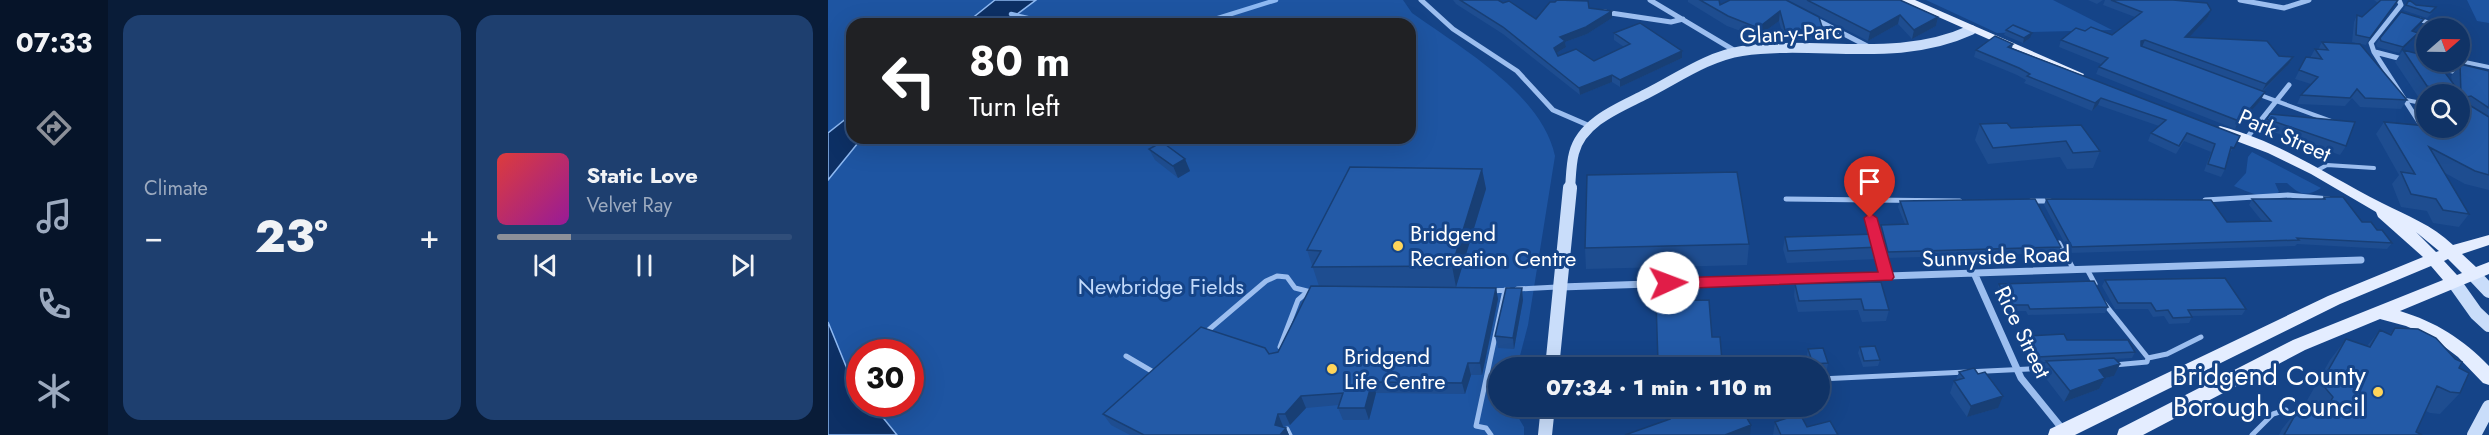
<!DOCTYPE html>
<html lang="en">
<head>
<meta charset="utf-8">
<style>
	:root { --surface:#103366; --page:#1e3f6f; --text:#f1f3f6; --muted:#9caabf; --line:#304e7a; --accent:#8c9099 }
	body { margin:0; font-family:Jost,sans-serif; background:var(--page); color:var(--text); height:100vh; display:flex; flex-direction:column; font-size:22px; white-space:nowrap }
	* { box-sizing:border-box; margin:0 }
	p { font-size:20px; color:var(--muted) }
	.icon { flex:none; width:33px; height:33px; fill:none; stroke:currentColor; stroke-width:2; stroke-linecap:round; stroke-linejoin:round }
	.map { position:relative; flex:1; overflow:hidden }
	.details { display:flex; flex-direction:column; gap:15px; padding:15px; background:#091c38; width:720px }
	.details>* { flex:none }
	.banner { position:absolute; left:18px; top:18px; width:570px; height:126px; border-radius:18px; box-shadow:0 6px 24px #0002,0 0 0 2px var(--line); background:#202124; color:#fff; overflow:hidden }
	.needle { width:39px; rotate:70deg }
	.controls { position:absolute; left:1588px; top:18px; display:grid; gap:12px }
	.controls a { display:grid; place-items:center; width:54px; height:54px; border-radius:50%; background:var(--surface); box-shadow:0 6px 24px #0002,0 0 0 2px var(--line); font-size:30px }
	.speed { position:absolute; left:18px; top:339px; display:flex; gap:12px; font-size:30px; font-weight:700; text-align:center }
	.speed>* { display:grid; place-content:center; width:78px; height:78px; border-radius:50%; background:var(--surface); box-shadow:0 6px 24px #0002,0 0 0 2px var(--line); line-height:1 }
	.speed .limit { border:9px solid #d22; background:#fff; color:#111 }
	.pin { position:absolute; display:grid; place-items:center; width:51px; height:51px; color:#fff; margin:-62px -26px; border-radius:50% 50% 50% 0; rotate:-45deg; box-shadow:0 0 6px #0007 }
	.pin .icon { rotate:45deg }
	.me { position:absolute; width:66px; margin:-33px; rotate:88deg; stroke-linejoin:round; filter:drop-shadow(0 0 4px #0008) }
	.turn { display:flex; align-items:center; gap:21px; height:126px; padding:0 24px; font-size:27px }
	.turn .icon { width:78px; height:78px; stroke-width:2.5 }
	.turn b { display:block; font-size:42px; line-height:51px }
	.big { font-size:45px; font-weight:800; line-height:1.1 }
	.details .card { flex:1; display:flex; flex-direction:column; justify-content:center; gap:9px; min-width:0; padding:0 21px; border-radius:18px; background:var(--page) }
	.song { display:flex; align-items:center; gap:18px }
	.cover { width:72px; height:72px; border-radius:9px; background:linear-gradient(135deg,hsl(0 70% 55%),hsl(300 70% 35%)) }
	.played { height:6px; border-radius:3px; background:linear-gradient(90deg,var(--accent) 25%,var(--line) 25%) }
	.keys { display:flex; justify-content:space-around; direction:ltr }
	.heat { display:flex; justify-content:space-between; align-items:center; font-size:33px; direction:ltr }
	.details .tiles { flex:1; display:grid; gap:15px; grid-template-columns:repeat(2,1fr) }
	.trip { position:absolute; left:660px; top:357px; width:342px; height:60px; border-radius:30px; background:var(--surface); box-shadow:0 6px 24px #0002,0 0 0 2px var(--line); font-weight:800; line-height:60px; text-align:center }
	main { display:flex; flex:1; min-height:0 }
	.menu { display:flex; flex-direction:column; width:108px; justify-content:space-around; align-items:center; background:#061429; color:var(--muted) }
	.menu .icon { width:42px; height:42px }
	.menu .selected { color:var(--accent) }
	.menu b { font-size:27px; color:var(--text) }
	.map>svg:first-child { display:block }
</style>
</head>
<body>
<main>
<nav class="menu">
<b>07:33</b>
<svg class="icon selected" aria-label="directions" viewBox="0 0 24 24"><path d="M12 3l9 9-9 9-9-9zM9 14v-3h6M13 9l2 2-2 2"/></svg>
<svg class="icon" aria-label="music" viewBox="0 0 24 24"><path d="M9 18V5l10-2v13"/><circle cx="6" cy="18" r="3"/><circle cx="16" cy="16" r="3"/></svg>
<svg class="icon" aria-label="phone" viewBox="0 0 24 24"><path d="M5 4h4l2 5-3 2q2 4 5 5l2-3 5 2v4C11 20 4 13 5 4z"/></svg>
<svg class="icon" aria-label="climate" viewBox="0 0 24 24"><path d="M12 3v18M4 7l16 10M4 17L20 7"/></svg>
</nav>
<section class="details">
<div class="tiles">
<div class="card"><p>Climate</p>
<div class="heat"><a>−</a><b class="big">23°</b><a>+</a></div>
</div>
<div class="card">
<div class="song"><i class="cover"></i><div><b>Static Love</b><p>Velvet Ray</p></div></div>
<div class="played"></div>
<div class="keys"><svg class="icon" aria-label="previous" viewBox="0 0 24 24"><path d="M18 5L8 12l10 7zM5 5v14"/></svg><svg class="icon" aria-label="pause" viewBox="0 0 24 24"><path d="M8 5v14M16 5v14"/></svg><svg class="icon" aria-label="next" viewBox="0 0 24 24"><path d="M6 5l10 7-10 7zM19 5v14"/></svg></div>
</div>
</div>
</section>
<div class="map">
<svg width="1661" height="435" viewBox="0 0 1661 435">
	<rect width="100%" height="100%" fill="#154488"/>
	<path fill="#1e55a2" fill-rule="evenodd" d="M0 0H575L584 13C633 48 714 94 727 156L700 325 689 367 670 368V406L684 407 696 427V435H0ZM24 24H582V138H24ZM32 352H82V404H32Z
		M1098 0H1225L1284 30 1169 33Z
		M1639 0H1661V23L1649 21Z
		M1424 152 1493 188C1478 197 1472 195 1459 183H1447L1451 192C1439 202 1418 191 1406 186L1418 173 1420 157Z"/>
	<path fill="#0d3065" stroke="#8eb9f2" stroke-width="1.5" d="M167 0H208L176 24H137Z
		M24 114V138H34L0 180V133Z
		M0 322 22 376 31 387 32 404H44L69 435H0Z"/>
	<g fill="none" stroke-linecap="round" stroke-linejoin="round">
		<path stroke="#8eb9f2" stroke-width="4.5" d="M183 14 225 24
			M371 24 448 0"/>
		<path stroke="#9cbeef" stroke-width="4" d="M1590 19 1615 28
			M1632 61 1661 67
			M1432 95 1503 121
			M1578 100 1599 104
			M1488 171 1499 165 1546 168"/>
		<path stroke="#9cbeef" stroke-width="5" d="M1037 198 1059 276
			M958 199 1132 201
			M1377 200 1460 195 1501 199
			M1203 201H1222
			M1231 243 1246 270
			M1260 271 1267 284
			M689 289 729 287
			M662 291 681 290
			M1276 303 1320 358 1319 362 1286 365
			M377 333 438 281 449 276 459 277 467 288 483 292
			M452 347 470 300 478 293
			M298 356 327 373
			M1320 358 1339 354 1373 337
			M992 379 1221 368
			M459 429 462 435
			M663 435 658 428 648 426 677 290
			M1424 435 1445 414 1458 410"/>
		<path stroke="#9cbeef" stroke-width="5" d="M593 0 625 29 689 71 725 110 762 126
			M822 0 909 52
			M1412 0 1456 8 1481 0
			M1571 0 1573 5 1543 43 1546 52 1598 133
			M776 12 843 22 855 19
			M985 18 1043 48
			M1547 52 1578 60
			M1608 67 1633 73
			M1417 140 1461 85"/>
		<path stroke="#9cbeef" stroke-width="7" d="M1147 275 1193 378 1236 431
			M733 287 1533 260"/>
		<path stroke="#c9ddfa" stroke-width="10" d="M742 189C743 177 743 164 746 153 754 121 793 107 818 94 848 79 880 56 914 51 991 40 1069 64 1143 30"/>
		<path stroke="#c9ddfa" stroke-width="14" d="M1645 274 1661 291
			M1626 282 1648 313 1661 325
			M724 368 742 188
			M717 435 720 406
			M1646 435 1661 407"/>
		<path fill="#e4edff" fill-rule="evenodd" d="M1072 0H1087L1256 74 1254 77H1246Z
			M1392 126C1451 141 1500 176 1554 203 1580 216 1604 225 1625 245L1661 235V245L1634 254 1648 267 1661 262V274L1572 311C1608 322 1635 339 1661 366V385L1655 383 1630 357 1605 338 1578 326 1552 319 1477 350 1315 435H1289L1291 429 1465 340 1615 280 1603 266 1512 304 1247 435H1220L1222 429 1500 296 1595 257 1550 217 1548 212 1483 174 1440 153 1387 133 1385 130ZM1588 232 1611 251 1608 252ZM1620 259 1634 273 1629 275 1616 261Z"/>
	</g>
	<path fill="#1e4d90" d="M625 0H670L708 19 761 8 784 11V18L759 34 737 42 738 47 729 53 730 56 766 61 796 47 786 40V33L854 58 792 87 784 82 752 95 675 34 628 4Z
		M860 0H891L892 5 958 0 995 30 994 40H956L951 21 929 37 899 26 860 2Z
		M960 0H1072L1110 17 1108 26 1084 39 1070 24 1040 41Z
		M1260 0H1275L1269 4Z
		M1277 0H1345L1383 10 1380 17 1360 38 1451 56 1465 57 1461 64 1435 91 1433 100 1407 129 1268 74 1271 67 1273 64 1231 47 1233 40 1257 31 1284 35 1307 17 1275 5Z
		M1546 0H1570L1538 45 1524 42 1526 22 1529 15 1534 17 1550 3Z
		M1581 0 1588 5 1604 13 1599 18 1575 10Z
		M1596 19 1592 25 1585 31 1590 33 1586 38 1571 53 1549 47 1548 44 1552 38Z
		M1178 30 1202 38 1195 43 1176 35Z
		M1494 42 1579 100 1573 109 1532 107 1524 98 1517 106 1469 104 1473 95 1483 84 1467 79 1478 57 1482 58 1487 49 1490 50Z
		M1185 44 1184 48 1412 136 1401 155 1397 169 1393 177 1376 171 1383 152 1356 141 1348 154 1320 141 1323 133 1331 126 1270 105 1264 111 1196 83 1198 80 1189 75 1146 57 1148 50Z
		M1575 50 1624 81 1623 76 1632 64 1661 71V190L1637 184 1617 173 1641 214 1631 227 1605 223 1599 211 1573 207 1564 184 1571 175 1548 134 1556 122 1610 133 1612 130 1610 128H1632V94H1599V101L1591 98 1567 62Z
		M1439 117 1518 146 1512 155 1434 128Z
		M1152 124 1183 128 1253 125 1272 151 1265 168 1239 169 1232 157 1160 164 1147 140Z
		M321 149 357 159 362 171 350 178 327 160Z
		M654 169 658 189 628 287 668 288 670 299 654 375H643L637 394 548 393 541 420H515L510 408 511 405 478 408 462 425 455 426V427L458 428 461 435H302L283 425 275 414 441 354 450 352 491 286 479 250Z
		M1496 197 1534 222 1549 230 1564 243 1559 249 1469 244 1467 246 1242 253 1216 205 1218 199 1399 222 1434 221 1421 205 1424 199H1494Z
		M1072 201 1233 247 1231 253 1059 258 1052 231 1053 225 1077 224 1070 207Z
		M957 237 1052 247 1049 259 959 263 955 249Z
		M921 244 919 265 758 269 757 248Z
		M1277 280 1418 309 1414 315 1364 316V317L1361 323 1341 324 1336 316 1325 317 1320 309H1287L1274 286Z
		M1053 282 1061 310 1058 321 1034 322 1030 310 970 312 966 296 967 284Z
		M1171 284 1280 307 1277 313 1200 315 1198 311H1179L1169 290Z
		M695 300 686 349 670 348 667 336Z
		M828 301 884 337 894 361V368H830Z
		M1567 328 1631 368 1632 393 1612 414 1602 413 1598 411 1588 432 1594 435H1451L1454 429 1471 408H1480L1477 404 1502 360 1518 339 1539 346 1552 330 1562 334Z
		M1199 336 1239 340 1307 352 1304 358 1287 359 1292 364 1286 376 1277 378 1271 389 1236 402 1213 372 1218 362 1206 363 1197 342Z
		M1032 347 1052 360 1050 366 1035 367 1030 353Z
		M980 349 1000 363 999 369 992 370V368H983L979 355Z
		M1131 372 1170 408 1139 417 1122 393 1126 381 1128 380Z
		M947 422 953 435H945Z"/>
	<path fill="#183f75" d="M1570 0 1567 4 1538 45 1542 38Z
		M1383 10 1380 17 1354 45 1357 37Z
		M784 11V18L759 34 737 42 738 47 727 54 726 48 732 37Z
		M952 11 951 21 929 37 930 28Z
		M1072 15 1070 24 1040 41 1042 32Z
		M1110 17 1108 26 1084 39 1086 30Z
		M1596 19 1592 25 1580 36 1584 31Z
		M1204 33 1202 38 1195 43 1196 38Z
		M1590 33 1586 38 1571 53 1575 47Z
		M1317 40 1314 47 1310 48 1313 41Z
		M854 51V58L792 87V80Z
		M1465 57 1461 64 1434 91 1438 84Z
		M784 75V82L752 95 751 88Z
		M1437 92 1433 100 1407 129 1411 121Z
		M1273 98 1270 105 1264 111 1267 103Z
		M312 138H332L315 144Z
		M357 159 362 171 350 178 345 166Z
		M654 169 658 189 628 287 624 266Z
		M668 288 670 299 654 375 652 363Z
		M694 288 695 300 686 349 685 338Z
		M640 363 643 375 637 394 634 383Z
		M1292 364 1286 376 1277 378 1271 389 1236 402 1242 391 1271 370Z
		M544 382 548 393 541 420 537 408Z
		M473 396 478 408 462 425 457 414Z
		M1175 396 1170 408 1139 417 1143 406Z
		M450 414 455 426 453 434 458 428 461 435H452L447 425Z
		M923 425 922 435H897Z"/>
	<path fill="#235aa7" stroke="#183f75" stroke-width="1.5" d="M632 0H670L675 3 681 1 708 19 722 2H727L729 0 760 1 761 8 784 11 758 27 732 37 737 41 726 48 730 56 748 49 766 61 802 44 786 33 812 23 854 51 792 80 784 75 751 88 675 27Z
		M872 0H891L892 5 902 0H958L991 17 995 30H957L952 11 930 28 900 16Z
		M979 0H1072L1110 17 1086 30 1072 15 1042 32Z
		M1283 0H1345L1379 3 1383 10 1357 37 1439 41 1451 56 1465 57 1438 84 1317 40 1313 41V46L1437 92 1411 121 1271 67 1280 58 1233 40 1248 28 1257 31 1263 27 1284 35 1314 12Z
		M1553 0H1570L1542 38 1528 35 1529 15 1534 17Z
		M1581 0 1588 5 1608 7 1602 13 1578 5Z
		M1573 12 1596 19 1584 31 1590 33 1575 47 1553 41 1552 38Z
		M1185 25 1204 33 1196 38 1178 30Z
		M1167 36 1185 44 1180 47 1412 136 1406 148 1403 147 1397 169 1380 164 1387 144 1359 133 1351 146 1323 133 1338 120 1273 98 1267 103 1199 76 1202 74 1191 68 1148 50Z
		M1494 42 1532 44 1579 100 1537 98 1529 89 1522 98 1473 95 1490 77 1471 70 1478 57 1494 59 1487 49 1500 50Z
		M1575 50 1599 56V62H1609L1633 94 1632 64 1661 71V108L1643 96 1638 97V103L1661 117V175L1647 171 1601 147 1641 214 1615 210 1608 199 1583 194 1573 172 1587 174 1556 122 1599 126V128H1605L1612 136 1617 134 1616 128H1632V94H1610L1611 90 1599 86Z
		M1442 114 1527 122 1518 146 1439 119Z
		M1179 123 1183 128 1253 125 1272 151 1245 153 1238 141 1165 148 1152 124Z
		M334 142 357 159 345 166 321 149Z
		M522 167 654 169 624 266 484 267 493 251 479 250Z
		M909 172 921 244 757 248 759 175Z
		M1496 197H1515L1534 222H1543L1549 230H1554L1564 243 1469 238 1471 240 1244 247 1218 199 1383 200 1399 222 1443 221 1424 199H1497Z
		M1207 199 1233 247 1060 252 1053 225 1080 224 1072 201Z
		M1048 234 1052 247 960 251 957 237Z
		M1397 278 1418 309 1360 310 1364 317 1345 318 1340 310 1328 311 1323 303H1290L1277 280Z
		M1266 281 1280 307 1202 309 1200 305H1181L1171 284Z
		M1053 282 1061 310H1036L1033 299 971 301 967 284Z
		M483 286 668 288 652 363H640L634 383 544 382 537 408H510L515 393 473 396 457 414H450L447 425 458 428 452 435H316L275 414 373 327 437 348 441 354 450 352Z
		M678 288H694L685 338 667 336Z
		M881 300 884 337H892L894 361H868L869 368H835L834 362H830L828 301Z
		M1567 328 1590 329 1608 338 1627 359 1634 362 1631 368 1641 373 1632 393 1622 392 1609 386 1588 432 1594 435H1456L1471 408H1481L1495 415 1505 397 1493 383 1518 339 1542 347 1552 330 1563 335Z
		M1236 334 1239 340H1300L1307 352 1209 357 1199 336Z
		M1047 346 1052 360 1036 361 1032 347Z
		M995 348 1000 363 985 364 980 349Z
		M1286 358 1292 364 1271 370 1277 378 1242 391 1218 361Z
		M1146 368 1150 374 1157 372 1175 396 1143 406 1126 381 1136 378 1131 372Z
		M888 406H912L923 425 897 435H797L842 419 840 415 862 407 866 414Z
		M972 414 979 427 1002 421 1010 435H953L947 422Z"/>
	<path fill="#e11d48" stroke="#92132f" stroke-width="1.5" d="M1042 213 1049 218 1066 277 1064 280 840 289 832 283 840 278 1050 272 1036 218Z"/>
	<g fill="#ffd55a" stroke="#154488" stroke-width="2">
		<circle cx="570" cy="246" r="6"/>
		<circle cx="504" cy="369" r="6"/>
		<circle cx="1550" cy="392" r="6"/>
	</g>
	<g text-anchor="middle" stroke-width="6" stroke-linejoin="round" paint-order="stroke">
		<g font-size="22" fill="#fff" stroke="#154488">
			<text transform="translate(963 33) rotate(-3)" y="8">Glan-y-Parc</text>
			<text transform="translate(1457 135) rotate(24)" y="8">Park Street</text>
			<text transform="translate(1168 256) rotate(-2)" y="8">Sunnyside Road</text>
			<text transform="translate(1195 332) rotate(64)" y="8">Rice Street</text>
		</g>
		<g font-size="22" fill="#fff" stroke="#154488" text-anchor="start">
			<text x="582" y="241">Bridgend<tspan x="582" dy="25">Recreation Centre</tspan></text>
			<text x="516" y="364">Bridgend<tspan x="516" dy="25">Life Centre</tspan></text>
		</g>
		<g font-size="22" fill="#c2dafb" stroke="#154488">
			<text x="333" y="294">Newbridge Fields</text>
		</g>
		<g font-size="27" fill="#fff" stroke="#154488" text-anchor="end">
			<text x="1538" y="385">Bridgend County<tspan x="1538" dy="31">Borough Council</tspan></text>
		</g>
	</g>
</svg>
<div class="controls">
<a><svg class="needle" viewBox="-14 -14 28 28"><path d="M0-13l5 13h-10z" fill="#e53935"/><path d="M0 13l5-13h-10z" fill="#9caabf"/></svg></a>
<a><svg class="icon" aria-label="search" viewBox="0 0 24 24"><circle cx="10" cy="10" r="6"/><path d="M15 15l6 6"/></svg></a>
</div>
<div class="speed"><div class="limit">30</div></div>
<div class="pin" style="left:1042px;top:218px;background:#d93025"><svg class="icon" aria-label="arrive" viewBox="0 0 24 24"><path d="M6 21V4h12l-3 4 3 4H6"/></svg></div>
<svg class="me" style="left:840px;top:283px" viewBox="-20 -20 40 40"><circle r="19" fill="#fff"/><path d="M0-13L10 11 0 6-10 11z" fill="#e11d48"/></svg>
<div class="trip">07:34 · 1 min · 110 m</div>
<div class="banner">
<div class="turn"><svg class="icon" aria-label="left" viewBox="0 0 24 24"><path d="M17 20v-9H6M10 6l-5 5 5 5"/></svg><div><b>80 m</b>Turn left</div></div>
</div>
</div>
</main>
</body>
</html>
